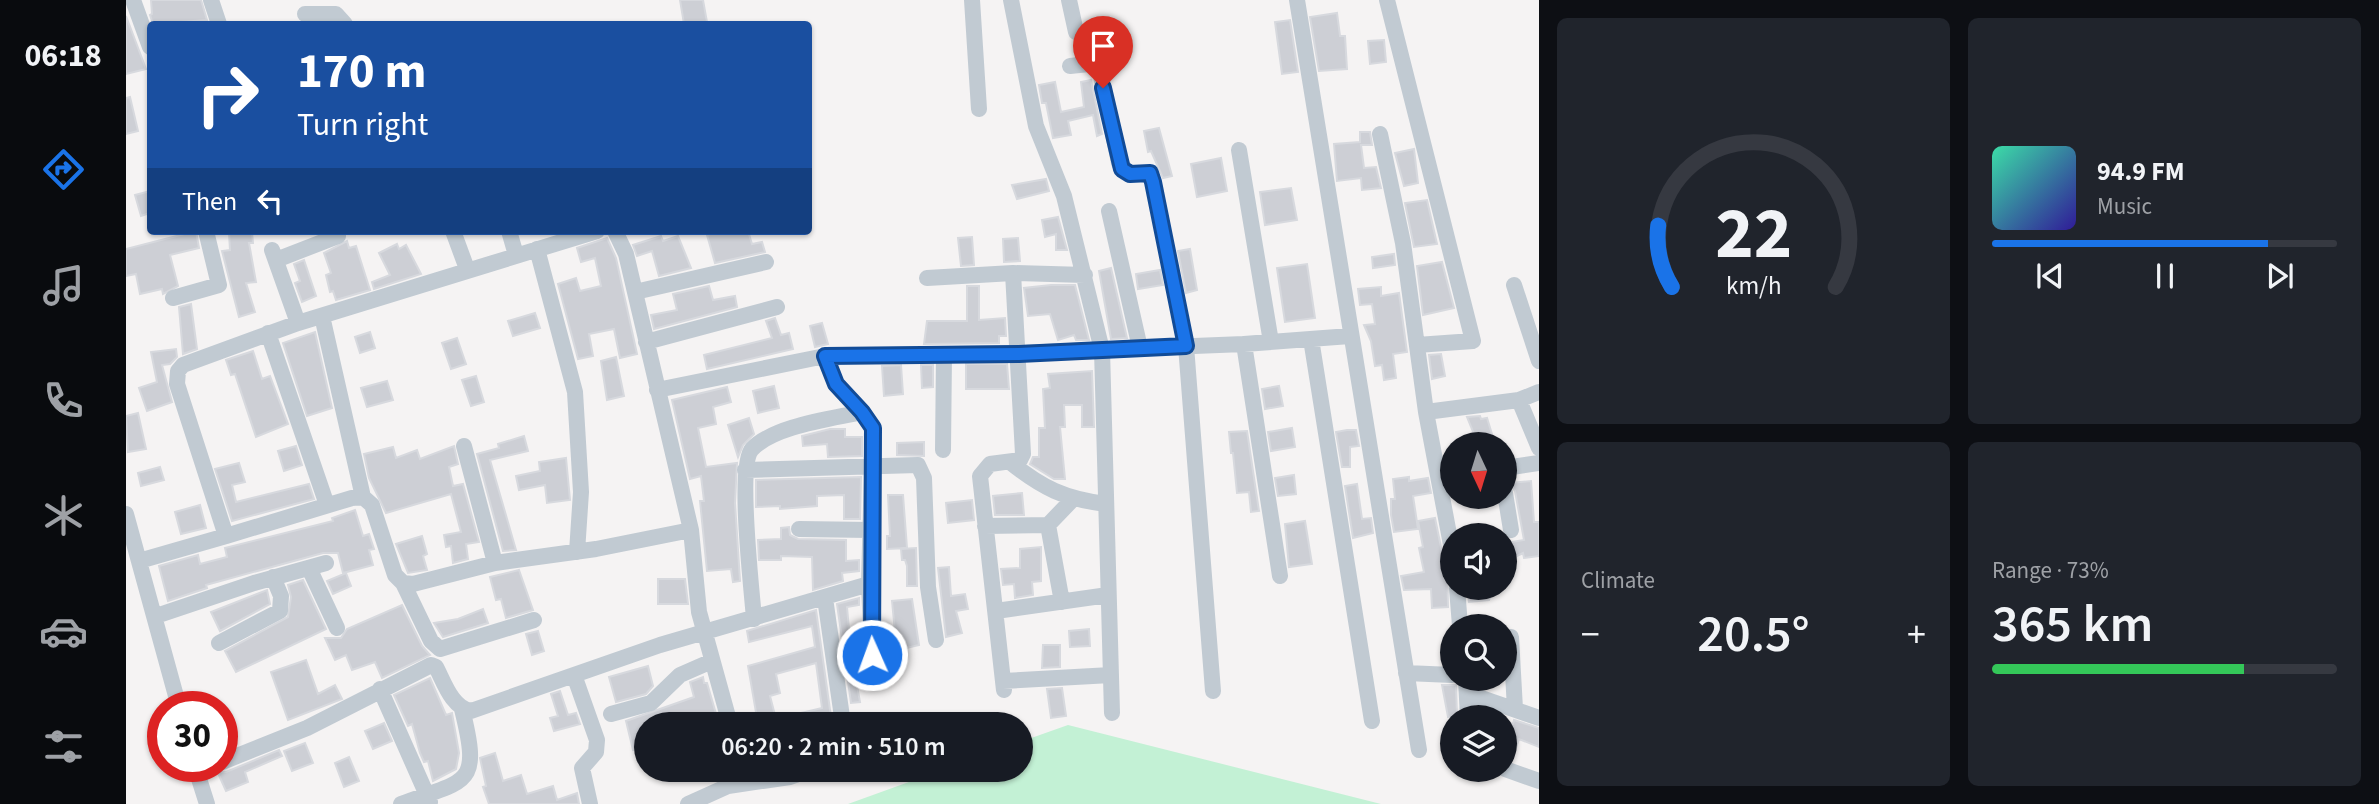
<!DOCTYPE html>
<html lang="en">
<head>
<meta charset="utf-8">
<style>
	:root { --surface:#171b24; --page:#20242c; --text:#f1f3f6; --muted:#9ea1a6; --line:#363941; --accent:#1a73e8 }
	body { margin:0; font-family:"Source Sans 3",sans-serif; background:var(--page); color:var(--text); height:100vh; display:flex; flex-direction:column; font-size:26px; white-space:nowrap }
	* { box-sizing:border-box; margin:0 }
	p { font-size:23px; color:var(--muted) }
	.icon { flex:none; width:38px; height:38px; fill:none; stroke:currentColor; stroke-width:2; stroke-linecap:round; stroke-linejoin:round }
	.map { position:relative; flex:1; overflow:hidden }
	.side { display:flex; flex-direction:column; gap:18px; padding:18px; background:#0d0f14; width:840px }
	.side>* { flex:none }
	.hud { position:absolute; left:21px; top:21px; width:665px; height:214px; border-radius:7px; box-shadow:0 2px 5px #0004; background:#1a4fa0; color:#fff; overflow:hidden }
	.needle { width:46px; rotate:176deg }
	.tools { position:absolute; left:1314px; top:432px; display:grid; gap:14px }
	.tools a { display:grid; place-items:center; width:77px; height:77px; border-radius:50%; background:var(--surface); box-shadow:0 2px 5px #0004; font-size:35px }
	.speed { position:absolute; left:21px; top:691px; display:flex; gap:14px; font-size:35px; font-weight:700; text-align:center }
	.speed>* { display:grid; place-content:center; width:91px; height:91px; border-radius:50%; background:var(--surface); box-shadow:0 2px 5px #0004; line-height:1 }
	.speed .limit { border:10px solid #d22; background:#fff; color:#111 }
	.pin { position:absolute; display:grid; place-items:center; width:60px; height:60px; color:#fff; margin:-72px -30px; border-radius:50% 50% 50% 0; rotate:-45deg; box-shadow:0 0 7px #0007 }
	.pin .icon { rotate:45deg }
	.me { position:absolute; width:77px; margin:-38px; rotate:358deg; stroke-linejoin:round; filter:drop-shadow(0 0 5px #0008) }
	.turn { display:flex; align-items:center; gap:24px; height:147px; padding:0 35px; font-size:32px }
	.turn .icon { width:91px; height:91px; stroke-width:2.5 }
	.turn b { display:block; font-size:49px; line-height:60px }
	.then { display:flex; align-items:center; height:66px; padding:0 35px; background:#0003; gap:14px; font-size:26px }
	.big { font-size:52px; font-weight:600; line-height:1.1 }
	.side .card { flex:1; display:flex; flex-direction:column; justify-content:center; gap:10px; min-width:0; padding:0 24px; border-radius:10px; background:var(--page) }
	.side .dial { align-items:center; gap:0 }
	.dial svg { height:182px; overflow:visible; fill:none; stroke:var(--line); stroke-width:7; stroke-linecap:round; text-anchor:middle }
	.dial text { fill:var(--text); stroke:none }
	.song { display:flex; align-items:center; gap:21px }
	.cover { width:84px; height:84px; border-radius:10px; background:linear-gradient(135deg,hsl(160 70% 55%),hsl(250 70% 35%)) }
	.played { height:7px; border-radius:4px; background:linear-gradient(90deg,var(--accent) 80%,var(--line) 80%) }
	.keys { display:flex; justify-content:space-around; direction:ltr }
	.heat { display:flex; justify-content:space-between; align-items:center; font-size:38px; direction:ltr }
	.charge { height:10px; border-radius:5px; background:linear-gradient(90deg,#34c759 73%,var(--line) 0) }
	.side .tiles { flex:1; display:grid; gap:18px; grid-template-columns:repeat(2,1fr) }
	.trip { position:absolute; left:508px; top:712px; width:399px; height:70px; border-radius:35px; background:var(--surface); box-shadow:0 2px 5px #0004; font-weight:600; line-height:70px; text-align:center }
	main { display:flex; flex:1; min-height:0 }
	.dock { display:flex; flex-direction:column; width:126px; justify-content:space-around; align-items:center; background:#090b0e; color:var(--muted) }
	.dock .icon { width:49px; height:49px }
	.dock .on { color:var(--accent) }
	.dock b { font-size:32px; color:var(--text) }
	.map>svg:first-child { display:block }
</style>
</head>
<body>
<main>
<nav class="dock">
<b>06:18</b>
<svg class="icon on" aria-label="directions" viewBox="0 0 24 24"><path d="M12 3l9 9-9 9-9-9zM9 14v-3h6M13 9l2 2-2 2"/></svg>
<svg class="icon" aria-label="music" viewBox="0 0 24 24"><path d="M9 18V5l10-2v13"/><circle cx="6" cy="18" r="3"/><circle cx="16" cy="16" r="3"/></svg>
<svg class="icon" aria-label="phone" viewBox="0 0 24 24"><path d="M5 4h4l2 5-3 2q2 4 5 5l2-3 5 2v4C11 20 4 13 5 4z"/></svg>
<svg class="icon" aria-label="climate" viewBox="0 0 24 24"><path d="M12 3v18M4 7l16 10M4 17L20 7"/></svg>
<svg class="icon" aria-label="car" viewBox="0 0 24 24"><path d="M5 17H2v-5l4-1 3-4h7l3 4 3 1v5h-3M9 17h6M6 11h13"/><circle cx="7" cy="17" r="2"/><circle cx="17" cy="17" r="2"/></svg>
<svg class="icon" aria-label="filters" viewBox="0 0 24 24"><path d="M4 7h16M4 17h16"/><circle cx="9" cy="7" r="2"/><circle cx="15" cy="17" r="2"/></svg>
</nav>
<div class="map">
<svg width="1413" height="804" viewBox="0 0 1413 804">
	<rect width="100%" height="100%" fill="#f5f3f3"/>
	<path fill="#c3f1d5" d="M942 725 1255 804H722L816 770H894V742Z"/>
	<path fill="#cdcfd5" stroke="#d7d9de" stroke-width="2" fill-rule="evenodd" d="M25 0H75L81 20 27 24 24 15 26 14Z
		M554 0H577L581 22 558 24Z
		M1211 13 1214 36H1219L1221 69 1193 71 1184 17Z
		M0 16 20 69 0 74Z
		M1164 20 1172 72 1156 74 1149 22Z
		M1258 40 1260 62 1244 64 1242 41Z
		M965 80 976 134 971 136 967 115 942 121 945 135 927 138 920 103H916L913 85 929 82 935 112 958 107 955 82Z
		M4 97 12 131 0 134V98Z
		M1033 128 1046 176 1037 178 1025 151 1022 152 1018 131Z
		M1234 132H1244L1246 145H1235L1238 168 1250 167 1255 188 1236 190 1235 178 1211 181 1208 144 1234 142Z
		M1288 149 1292 183 1278 186 1269 153Z
		M1095 158 1101 191 1071 197 1065 164Z
		M920 179 923 191 891 199 886 185Z
		M1165 188 1171 220 1139 225 1134 192Z
		M24 191V213L15 216 9 195Z
		M1301 200 1311 244 1288 247 1279 203Z
		M932 217 941 250H930V234L919 237 916 220Z
		M70 231 73 248 44 255 52 286 37 294 36 289 14 294 10 274 0 276V249Z
		M594 231H622L626 244 636 242 639 252 589 263 581 235Z
		M126 232 127 243H123L130 282 120 283 129 312 113 317 96 251 104 250 103 233Z
		M535 236 537 241 552 236 565 268 533 276 526 251 511 256 507 245Z
		M846 237 848 265 835 266 832 238Z
		M481 238 490 258 511 354 494 358 488 329 463 334 467 356 452 359 432 284 450 278 454 291 475 286 469 258 455 262 451 248Z
		M892 238 894 261 878 262 877 239Z
		M221 241 223 248 230 246 244 290 210 300 207 291 204 292 200 275 205 273 198 253Z
		M271 244 273 249 280 245 295 274 248 289 246 282 264 275 253 253Z
		M1064 249 1071 290 1060 293 1052 251Z
		M1268 254 1269 265 1247 268 1246 257Z
		M178 260 190 296 176 302 169 283 174 281 168 264Z
		M1316 262 1328 308 1297 315 1291 266Z
		M1181 264 1189 318 1159 322 1151 268Z
		M985 268 1001 338 985 339 973 271Z
		M1034 270 1037 285 1012 289 1010 274Z
		M925 285H949L963 340H950L948 335 932 340 924 314 902 316 898 288Z
		M583 286 587 300 609 296 611 307 528 329 525 315 551 310 547 294Z
		M841 286H853V320L879 318 880 336H873V343L798 344 801 321H841Z
		M1255 287V296L1273 293 1281 352 1267 354 1270 378 1258 380 1256 365 1249 366 1245 341 1238 325 1249 324 1246 304 1234 305 1232 289Z
		M65 304 71 349 57 354 53 307Z
		M409 313 414 328 387 336 382 321Z
		M649 318 655 335 663 333 667 349 581 369 578 355 646 338 640 321Z
		M696 323 702 344 689 347 684 326Z
		M189 332 206 408 181 416 157 343Z
		M244 332 249 348 234 353 229 337Z
		M331 338 340 364 325 369 316 343Z
		M50 349 51 357 44 364 36 365 46 402 21 411 13 388 31 382 25 352Z
		M127 351 136 379 144 376 162 424 130 437 109 374 105 375 100 360Z
		M1315 354 1319 376 1306 379 1303 355Z
		M490 357 498 396 481 400 475 361Z
		M840 364H881L883 389H840Z
		M775 365 777 394 758 396 756 366Z
		M795 365H807V387L796 388Z
		M966 371 968 427H956V405H938L939 427H934L939 479H928L904 464 907 457H913V428H919L917 389 924 388 922 374Z
		M350 376 358 402 345 406 336 380Z
		M261 381 267 400 241 407 235 388Z
		M648 386 653 408 632 413 627 391Z
		M1153 386 1157 406 1139 409 1136 389Z
		M601 387 605 402 587 407 590 424 572 428 580 467 611 463 609 503 614 581 607 582 605 569 581 571 574 501H578L575 476 564 479 546 400Z
		M12 413 20 449 2 452 0 416Z
		M1354 416 1355 419 1361 418 1369 444H1352L1341 417Z
		M623 418 628 434 617 445 612 457 602 425Z
		M1166 428 1169 447 1145 451 1142 432Z
		M704 429H719V437H736V456L702 457 701 444 677 446 676 436Z
		M1221 430H1230L1233 446 1224 447V467H1216L1210 432Z
		M1121 431 1133 511 1125 512 1123 492 1111 493 1107 453H1105L1103 432Z
		M398 436 402 451 364 460 390 550 377 551 351 454 373 448 372 444Z
		M798 442V456L771 455V443Z
		M170 446 176 465 158 471 152 451Z
		M328 446 332 464 323 467 327 486 337 484 353 542 340 544 342 559 327 563 325 546 320 547 318 535 335 532 325 494 260 513 243 478 238 454 267 447 270 458 291 450 294 459Z
		M440 458 444 500 421 503 419 485 393 490 390 476 414 471 413 462Z
		M113 463 119 482 106 485 110 502 183 484 188 499 106 521 89 469Z
		M34 467 38 480 15 486 12 473Z
		M1168 475 1170 494 1152 496 1149 478Z
		M735 477 734 519H718V495L691 496V506L654 509V506L630 507V480Z
		M1283 477V481L1302 478 1305 493 1287 496 1292 529 1268 532 1265 515V499H1269L1267 479Z
		M1405 481 1408 522H1413V556L1398 558 1397 553 1379 562V543L1398 540 1389 491 1383 483Z
		M1231 484 1236 519 1245 518 1247 533 1227 538 1219 486Z
		M896 493 898 515H869L867 496Z
		M762 495H777L781 548 761 549V536H764Z
		M846 500 848 520 822 523 820 503Z
		M74 505 80 528 55 534 49 512Z
		M229 510 237 536 243 534 248 549 243 550 247 565 217 573 212 553H197L80 585 81 588 42 601 33 566 72 555 74 564 101 557 99 548 207 521 206 518Z
		M1309 518 1316 552 1321 560 1322 607 1306 608 1305 589 1278 590 1275 576 1298 572 1293 548 1297 547 1292 521Z
		M1179 521 1186 564 1163 567 1159 524Z
		M663 527 664 535 672 539 720 540V561L733 560V571L716 573 717 581 687 590 686 557 655 556V560H633L632 540 655 539V528Z
		M296 536 301 554 297 556 301 570 282 573 270 544Z
		M915 547V581L906 582 907 595 889 598 888 584 877 585 875 569 894 568V549Z
		M790 548 791 586H781V566L779 560H776L775 549Z
		M823 567 825 596 839 594 842 609 830 611 836 633 820 637 812 568Z
		M393 570 407 610 380 618 375 599 370 600 364 577Z
		M220 573 225 586 207 594 201 581Z
		M532 579H559L562 604H532Z
		M177 580 200 629 110 672 99 651 162 617 165 597 162 585Z
		M1342 588H1368L1363 600 1343 602Z
		M141 590 144 604 94 631 85 612Z
		M733 598V605L721 607 725 652 734 702 725 703 711 604Z
		M786 599 793 645 768 651 764 633 769 632 766 601Z
		M276 605 296 646 304 655 256 678 249 662 226 670 220 655 209 660 199 638H215L221 629Z
		M357 609 362 623 317 637 308 623 332 619Z
		M690 610 706 724H632L622 666 689 647 686 626 623 642 621 631ZM690 663 696 708 650 719 644 696 654 693 650 674Z
		M963 629 964 646 944 647 943 631Z
		M412 631 418 651 406 655 400 634Z
		M917 645H934V667L916 668Z
		M180 660 192 694 209 685 216 699 162 720 145 672Z
		M522 666 527 686 520 694 490 702 483 677Z
		M577 677 578 683H581L593 724H520V747L507 750 500 721 568 697 564 682Z
		M304 678 320 715 326 713 333 753 330 769 307 781 302 761 298 762 294 753 286 724 282 726 268 695Z
		M1316 685H1330L1331 716 1322 717Z
		M936 688 940 716 925 718 921 689Z
		M434 691 442 715 450 713 454 724 428 731 424 718 432 716 425 694Z
		M1388 720 1413 728V747L1393 739 1386 760 1379 759V722L1387 724Z
		M258 723 266 741 247 749 239 731Z
		M179 743 187 763 166 771 158 751Z
		M153 750 156 756 119 772 122 782 100 791 91 771 100 772Z
		M369 753 377 781 395 775 401 794 427 786 431 800 451 793 453 804H363L357 787 360 786 354 758Z
		M223 757 233 781 218 787 209 763Z"/>
	<g fill="none" stroke-linecap="round" stroke-linejoin="round">
		<path stroke="#c1cad2" stroke-width="16" d="M7 0 24 47
			M85 0 93 24
			M846 0 853 109
			M885 0 910 126 938 196 976 350 986 713
			M943 0 950 32
			M1171 0 1293 750
			M1261 0 1347 341 1291 345
			M179 14H210L219 24
			M966 32 993 163 1004 174 1024 173 1027 182 1060 346 1087 691
			M944 66 972 63
			M1254 134 1277 243 1300 412 1326 550
			M1113 150 1145 342
			M983 211 1014 348
			M327 231 341 269
			M383 231 390 255
			M489 231 500 254 565 530 573 612 604 724
			M411 249 449 392 455 492 451 552
			M146 250 172 323
			M150 260 212 236
			M801 278 887 273 959 275
			M1388 285 1413 361
			M509 292 640 262
			M47 298 93 285 80 231
			M196 316 237 497
			M142 333 201 505
			M1185 339 1246 721
			M520 342 651 307
			M1118 344 1154 576
			M699 356 710 384 736 412 747 428 743 584 746 655
			M531 390 699 356 893 353 1118 344 1224 336
			M1393 400 1413 392
			M1300 412 1393 400 1413 448
			M338 446 369 563
			M817 450 818 354
			M884 462C916 488 939 499 980 504
			M1379 468 1413 463
			M619 470 792 465 798 478 802 587 810 640
			M1379 493 1385 530
			M0 514 53 707
			M922 525 936 602
			M859 526 922 525 946 500
			M673 529 744 530
			M100 536 226 498 237 497 246 505 269 575 277 583 287 584 369 563 470 549 565 530
			M13 561 100 536 51 384 52 371 57 365 172 323 471 231
			M183 568 211 628
			M277 583 305 641 314 649 408 620
			M1331 588 1334 626
			M699 598 717 724
			M870 611 982 595
			M30 616 128 583 200 563
			M628 619C626 591 611 465 626 449 648 426 705 419 736 412
			M1385 637 1389 709
			M93 643 154 611 155 596 147 577
			M1280 673 1326 675
			M448 675 471 740 470 752 456 768 464 804
			M1340 679 1342 718
			M877 681 985 675
			M254 689 304 802
			M878 690 854 476 864 464 894 460 897 454 887 273
			M1341 693 1413 718
			M485 714 525 703 554 675 586 661
			M96 762 181 728 305 665 310 667C318 682 326 708 345 711L534 645 743 584
			M69 766 81 804
			M1379 769 1413 781
			M275 804C343 779 355 786 336 709
			M562 804 602 786 664 777 684 770"/>
	</g>
	<g fill="none" stroke-linecap="round" stroke-linejoin="round">
		<g stroke="#114b97" stroke-width="18">
			<path id="route" d="M746 655 747 428 736 412 710 384 699 356 893 354 1060 346 1027 182 1024 173 1004 174 996 169 977 88"/>
		</g>
		<use href="#route" stroke="#1a73e8" stroke-width="12"/>
	</g>
</svg>
<div class="tools">
<a><svg class="needle" viewBox="-14 -14 28 28"><path d="M0-13l5 13h-10z" fill="#e53935"/><path d="M0 13l5-13h-10z" fill="#9ea1a6"/></svg></a>
<a><svg class="icon" aria-label="sound" viewBox="0 0 24 24"><path d="M4 9h4l5-4v14l-5-4H4zM17 9q2 3 0 6"/></svg></a>
<a><svg class="icon" aria-label="search" viewBox="0 0 24 24"><circle cx="10" cy="10" r="6"/><path d="M15 15l6 6"/></svg></a>
<a><svg class="icon" aria-label="layers" viewBox="0 0 24 24"><path d="M12 4l9 5-9 5-9-5zM3 14l9 5 9-5"/></svg></a>
</div>
<div class="speed"><div class="limit">30</div></div>
<div class="pin" style="left:977px;top:88px;background:#d93025"><svg class="icon" aria-label="arrive" viewBox="0 0 24 24"><path d="M6 21V4h12l-3 4 3 4H6"/></svg></div>
<svg class="me" style="left:746px;top:655px" viewBox="-20 -20 40 40"><circle r="17" fill="#1a73e8" stroke="#fff" stroke-width="3"/><path d="M0-11L8 9 0 5-8 9z" fill="#fff"/></svg>
<div class="trip">06:20 · 2 min · 510 m</div>
<div class="hud">
<div class="turn"><svg class="icon" aria-label="right" viewBox="0 0 24 24"><path d="M7 20v-9h11M14 6l5 5-5 5"/></svg><div><b>170 m</b>Turn right</div></div>
<div class="then">Then<svg class="icon" aria-label="left" viewBox="0 0 24 24"><path d="M17 20v-9H6M10 6l-5 5 5 5"/></svg></div>
</div>
</div>
<section class="side">
<div class="tiles">
<div class="card dial"><svg viewBox="0 0 100 80">
<path d="M14 69A42 42 0 1 1 86 69"/>
<path d="M14 69A42 42 0 0 1 8 42" stroke="#1a73e8"/>
<text x="50" y="56" font-size="32" font-weight="700">22</text>
<text x="50" y="72" font-size="11">km/h</text>
</svg></div>
<div class="card">
<div class="song"><i class="cover"></i><div><b>94.9 FM</b><p>Music</p></div></div>
<div class="played"></div>
<div class="keys"><svg class="icon" aria-label="previous" viewBox="0 0 24 24"><path d="M18 5L8 12l10 7zM5 5v14"/></svg><svg class="icon" aria-label="pause" viewBox="0 0 24 24"><path d="M8 5v14M16 5v14"/></svg><svg class="icon" aria-label="next" viewBox="0 0 24 24"><path d="M6 5l10 7-10 7zM19 5v14"/></svg></div>
</div>
<div class="card"><p>Climate</p>
<div class="heat"><a>−</a><b class="big">20.5°</b><a>+</a></div>
</div>
<div class="card"><p>Range · 73%</p><b class="big">365 km</b><div class="charge"></div></div>
</div>
</section>
</main>
</body>
</html>
